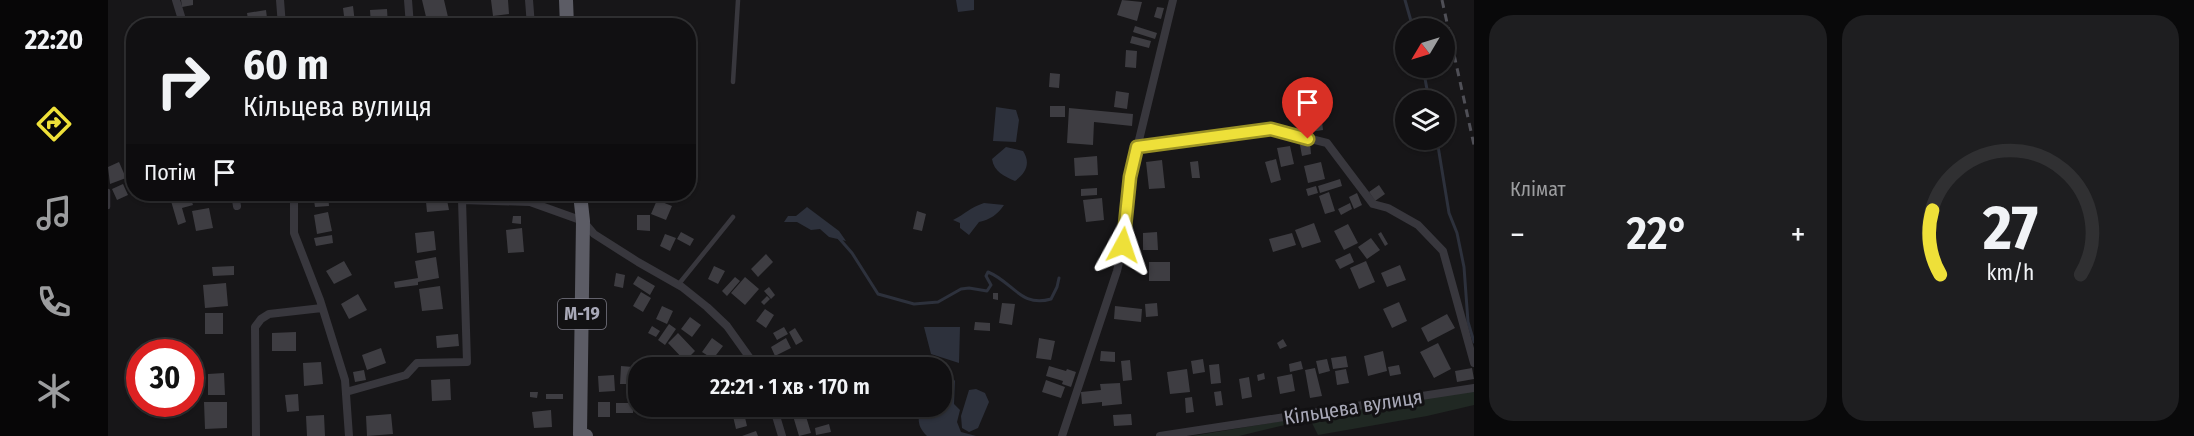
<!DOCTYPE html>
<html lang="uk">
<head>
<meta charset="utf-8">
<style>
	:root { --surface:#111012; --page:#1e1e20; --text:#f1f3f6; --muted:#9c9d9f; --line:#303032; --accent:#eee039 }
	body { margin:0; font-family:"Fira Sans Condensed",sans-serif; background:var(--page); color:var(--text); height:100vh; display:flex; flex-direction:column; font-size:22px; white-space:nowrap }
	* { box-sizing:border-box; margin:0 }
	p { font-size:20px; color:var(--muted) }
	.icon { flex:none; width:33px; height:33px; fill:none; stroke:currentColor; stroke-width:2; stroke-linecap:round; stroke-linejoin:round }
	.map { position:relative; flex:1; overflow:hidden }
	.details { display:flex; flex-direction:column; gap:15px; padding:15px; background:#09090a; width:720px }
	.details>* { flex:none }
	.banner { position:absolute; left:18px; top:18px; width:570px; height:183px; border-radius:24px; box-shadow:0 2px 4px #0004,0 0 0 2px var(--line); background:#111012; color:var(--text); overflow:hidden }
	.needle { width:39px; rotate:232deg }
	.controls { position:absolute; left:1287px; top:18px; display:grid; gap:12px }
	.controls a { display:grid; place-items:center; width:60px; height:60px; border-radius:50%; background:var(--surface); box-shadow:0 2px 4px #0004,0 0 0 2px var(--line); font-size:30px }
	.speed { position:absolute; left:18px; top:339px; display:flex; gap:12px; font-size:30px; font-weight:700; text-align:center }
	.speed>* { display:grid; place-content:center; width:78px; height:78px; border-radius:50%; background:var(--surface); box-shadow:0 2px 4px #0004,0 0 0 2px var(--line); line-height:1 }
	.speed .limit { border:9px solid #d22; background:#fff; color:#111 }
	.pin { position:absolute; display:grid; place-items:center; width:51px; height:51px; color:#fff; margin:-62px -26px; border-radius:50% 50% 50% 0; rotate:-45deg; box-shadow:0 0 6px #0007 }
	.pin .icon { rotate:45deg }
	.me { position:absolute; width:66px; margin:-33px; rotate:5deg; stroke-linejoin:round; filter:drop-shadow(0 0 4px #0008) }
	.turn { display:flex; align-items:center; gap:21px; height:126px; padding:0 18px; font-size:27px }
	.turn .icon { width:78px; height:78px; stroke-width:2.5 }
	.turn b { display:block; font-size:42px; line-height:51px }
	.then { display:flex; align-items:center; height:57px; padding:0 18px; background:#0003; gap:12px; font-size:22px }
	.big { font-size:45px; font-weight:600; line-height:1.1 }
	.details .widget { flex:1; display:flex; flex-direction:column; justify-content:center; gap:9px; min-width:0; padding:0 21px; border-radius:24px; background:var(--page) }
	.details .dial { align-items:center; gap:0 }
	.dial svg { height:156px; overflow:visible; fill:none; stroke:var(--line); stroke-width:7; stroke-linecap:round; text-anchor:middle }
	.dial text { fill:var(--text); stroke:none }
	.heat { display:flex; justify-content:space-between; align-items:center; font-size:33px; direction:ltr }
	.details .tiles { flex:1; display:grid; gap:15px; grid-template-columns:repeat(2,1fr) }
	.trip { position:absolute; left:520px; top:357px; width:324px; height:60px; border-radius:24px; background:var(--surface); box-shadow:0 2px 4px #0004,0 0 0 2px var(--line); font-weight:600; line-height:60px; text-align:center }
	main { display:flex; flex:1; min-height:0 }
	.tabs { display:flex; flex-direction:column; width:108px; justify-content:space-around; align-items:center; background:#070607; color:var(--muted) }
	.tabs .icon { width:42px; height:42px }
	.tabs .current { color:var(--accent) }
	.tabs b { font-size:27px; color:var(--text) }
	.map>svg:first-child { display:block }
</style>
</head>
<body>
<main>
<nav class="tabs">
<b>22:20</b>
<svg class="icon current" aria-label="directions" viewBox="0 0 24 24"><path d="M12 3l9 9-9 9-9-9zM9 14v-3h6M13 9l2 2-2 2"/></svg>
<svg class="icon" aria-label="music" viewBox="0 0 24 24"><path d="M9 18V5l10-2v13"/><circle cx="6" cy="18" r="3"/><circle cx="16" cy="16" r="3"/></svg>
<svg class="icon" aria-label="phone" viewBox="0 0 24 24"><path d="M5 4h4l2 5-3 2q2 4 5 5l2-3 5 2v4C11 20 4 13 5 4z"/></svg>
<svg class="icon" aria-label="climate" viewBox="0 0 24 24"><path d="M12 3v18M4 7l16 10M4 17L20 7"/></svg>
</nav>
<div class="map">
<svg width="1366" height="436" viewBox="0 0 1366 436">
	<rect width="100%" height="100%" fill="#171618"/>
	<path fill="#202823" d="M1366 389V405L1319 416 1210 435 1202 419 1131 436H1084Z"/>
	<path fill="#2d313c" d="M848 0H866V10L850 12Z
		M888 107 908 110 911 120 908 142 885 141Z
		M898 147 915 151C923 163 918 173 907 181 896 176 886 172 884 159Z
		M876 203 896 205C890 214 882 220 871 222L861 235 852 228V223L845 220C857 214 863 207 876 203Z
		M699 207 731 231 738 241 721 237 712 229 703 230 689 222H676L680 216H688Z
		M816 327H852L851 363 823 354Z
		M834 369 841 373 847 381 846 404 852 410 849 422 853 432 868 436H819C809 426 810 420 812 407L834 406Z
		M868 389 877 393 881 402 870 428 861 432 854 428 853 416 861 390Z"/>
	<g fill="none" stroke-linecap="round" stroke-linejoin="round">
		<path stroke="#2d313c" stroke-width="3" d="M1297 0 1305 28
			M1315 68 1321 100
			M1329 140 1341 213 1349 233 1356 267 1360 322 1366 342
			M730 237 744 253 770 294 806 304 830 302 853 289 861 288 879 291 883 285 878 276 880 272C905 282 913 308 943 299L949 287 951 278"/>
	</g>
	<path fill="#3e3d42" d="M73 0H85V5L74 7Z
		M314 0H336L340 17 319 21Z
		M383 0H400L401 14 385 16Z
		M1014 0 1034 2 1029 21 1009 15Z
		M245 6 247 23 237 24 235 8Z
		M1049 7 1056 8 1053 19 1046 17Z
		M279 9 280 26H263L262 10Z
		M158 10 160 26H141L139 13Z
		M509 19 510 26H493L492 23Z
		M1027 26 1049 33 1047 39 1025 32Z
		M1024 36 1043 41 1041 48 1022 43Z
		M1018 50 1029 51 1028 68 1017 67Z
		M942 73 952 74 951 88 941 87Z
		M1008 91 1021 93 1019 109 1006 107Z
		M1212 105 1215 130 1196 133 1192 108Z
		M942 106H957V117H942Z
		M961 108 1025 114 1024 126 986 122 985 145 959 143Z
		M1202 143 1203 154 1194 156 1192 145Z
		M1182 146 1186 164 1173 167 1169 148Z
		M989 156 990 175 967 176 966 158Z
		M1168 159 1173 180 1163 183 1157 162Z
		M1054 160 1057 188 1041 189 1038 162Z
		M1090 161 1092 178H1084L1082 162Z
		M11 162 18 178 2 184 0 167Z
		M1213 162 1217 179 1200 183 1196 166Z
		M1232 179 1234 186 1212 193 1210 186Z
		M15 184 20 195 9 200 4 189Z
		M1271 185 1277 194 1267 201 1261 192Z
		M1208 186 1210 193 1200 196 1198 189Z
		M989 188V195L973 196V189Z
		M1221 192 1227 211 1217 214 1211 196Z
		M1249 193 1254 205 1246 209 1241 197Z
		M205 194H220L221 206 207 207Z
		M315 194H327V197L316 199Z
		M488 194H497V198L488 199Z
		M82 196 85 205 74 208 78 222 70 225 63 201Z
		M994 198 996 220 978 222 975 200Z
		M339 200 341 210 319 212 318 202Z
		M549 200 564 206 558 220 543 214Z
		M1242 203 1244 209 1233 215 1230 209Z
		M101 208 105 228 88 231 84 211Z
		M809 211 818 214 814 231 805 229Z
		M220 212 224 231 209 234 206 215Z
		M529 215H542V231L529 230Z
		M405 216H413V224L404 223Z
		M1206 223 1213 242 1194 248 1187 230Z
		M1240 224 1250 243 1236 250 1226 231Z
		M414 228 416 252 400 253 398 230Z
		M326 231 328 250 309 253 307 233Z
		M573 232 586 239 582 246 569 239Z
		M1049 232 1050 250H1035V233Z
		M1273 232 1280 244 1277 246 1270 234Z
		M1184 233 1188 245 1165 252 1161 239Z
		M557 234 568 238 562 251 552 246Z
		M224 235 225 243 208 246 206 238Z
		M1263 238 1272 250 1259 259 1250 247Z
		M1242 253 1246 262 1232 269 1227 260Z
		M658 254 665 262 650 277 643 269Z
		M328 257 331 278 310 282V285L287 288 286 282 310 278 307 261Z
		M236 261 244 275 226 284 218 271Z
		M1258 261 1267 282 1251 289 1242 268Z
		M1041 262H1062V281H1041Z
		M1292 265 1298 280 1279 287 1273 273Z
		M126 266V275L105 276 104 267Z
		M606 266 617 271 610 284 600 279Z
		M508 273 517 275 515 288 506 286Z
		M530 276 547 286 542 295 525 284Z
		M627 277 632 281 619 296 614 291Z
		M637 277 651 289 637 305 623 293Z
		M118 283 120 306 97 308 95 285Z
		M332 286 335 309 314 311 311 289Z
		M661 287 667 295 663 299 656 291Z
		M533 292 543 298 535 312 525 306Z
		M885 293H890V300L885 299Z
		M250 294 259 310 241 319 233 304Z
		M659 296 662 299 656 305 653 302Z
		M1291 302 1299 321 1284 328 1275 309Z
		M894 303 907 304 904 325 891 323Z
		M1049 303 1050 316 1038 317 1037 304Z
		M554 306 565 311 559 324 548 319Z
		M1007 306 1034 309 1033 322 1006 319Z
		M657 309 666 315 658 328 648 321Z
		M97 313H115V334H97Z
		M1339 314 1347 328 1320 342 1313 328Z
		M582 317 593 325 584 337 573 329Z
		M867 322 882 323V331L866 330Z
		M561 324 568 329 557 345 550 340Z
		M544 326 552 331 548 337 540 333Z
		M676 327 680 334 669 340 665 333Z
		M687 328 695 341 688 345 681 332Z
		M188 332V351H164V333Z
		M570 333 587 351 577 361 560 343Z
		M350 334 351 346 329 348 328 336Z
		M604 338 615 346 605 359 594 352Z
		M678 338 683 348 667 356 663 347Z
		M931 338 947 341 943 360 928 358Z
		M1175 339 1179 346 1172 349 1169 343Z
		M1330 343 1343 369 1326 378 1312 352Z
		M273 348 278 363 259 370 254 355Z
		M993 351 1007 352V362L992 361Z
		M1275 351 1279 371 1260 376 1256 356Z
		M1238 356 1240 367 1225 369 1223 358Z
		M593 358 602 368H583Z
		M1095 359 1097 372 1085 374 1083 361Z
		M1219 359 1222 371 1211 374 1208 361Z
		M1022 360 1024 380 1015 381 1013 361Z
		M1193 361 1195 369 1182 372 1181 364Z
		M213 362 215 384 196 386 195 363Z
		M1111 364 1113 383 1103 384 1101 365Z
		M1291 365 1293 374 1282 376 1280 367Z
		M513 366 525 367 524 384H512Z
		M941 366 958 371 959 369 968 372 963 387 954 384 955 381 938 376Z
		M1207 368 1214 396 1202 398 1197 370Z
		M1364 368 1366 379 1349 382 1347 371Z
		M1079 369 1082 392 1062 394 1059 372Z
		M1238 369 1241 383 1229 385 1227 371Z
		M256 370 258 380 247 382 245 372Z
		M116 373 117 395H100V374Z
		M1156 373 1157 379 1150 381 1149 375Z
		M1184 374 1187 391 1172 394 1169 377Z
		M506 375 507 391 491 392 490 376Z
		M1141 377 1144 397 1134 399 1131 379Z
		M342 379 343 400 324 401 323 380Z
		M938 380 957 387 953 398 934 392Z
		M1012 383 1014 404 994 406V402L974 404 973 392 993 390 992 384Z
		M1113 391 1115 405 1108 406 1106 392Z
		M422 392H430L429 398 422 397Z
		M190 394 191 411 179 412 177 395Z
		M438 394H455V399H438Z
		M1084 397 1086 412 1078 413 1077 398Z
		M96 402H119V428L97 429Z
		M490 402H502V417H490Z
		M508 403H525V413H508Z
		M714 406H731L733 414 718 419Z
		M635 409 639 426 628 429 624 412Z
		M443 410 444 427 426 428 424 412Z
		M697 413 703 433 691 436 685 416Z
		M283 414 285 434 259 436 258 416Z
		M1023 414 1024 425 1006 426 1005 415Z
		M216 415 217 436H199L198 416Z
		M721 424 723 432 708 435 707 428Z
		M648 431 650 436H634Z"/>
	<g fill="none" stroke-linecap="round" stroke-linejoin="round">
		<path stroke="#38373d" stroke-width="4.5" d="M625 82 630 0
			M0 191V207
			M570 285 625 217"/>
		<path stroke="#38373d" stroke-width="8" d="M68 0 76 26
			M172 0 174 26
			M300 0 302 26
			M421 0 423 26
			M1029 147 1163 129 1219 143 1265 204 1280 208 1310 225 1335 251 1366 363
			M127 194 129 206
			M186 194V233L212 300 237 380 241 436
			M238 392 298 375 309 363 359 362 354 200 422 202 475 221 486 234 530 262 574 287 599 307 619 326 649 368
			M665 406 674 436
			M148 436 147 327 153 319 161 314 214 308
			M954 436 1009 271 1015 245 1022 177 1065 0
			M1052 436 1366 388"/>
		<path stroke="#5c5c65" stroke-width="14" d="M458 0 459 26
			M472 194 475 221 472 434 478 436"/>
		<path stroke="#4f4f56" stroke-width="3" stroke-dasharray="8 6" stroke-linecap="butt" d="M1334 0 1366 145"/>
	</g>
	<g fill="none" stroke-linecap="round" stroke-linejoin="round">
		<g stroke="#9b9225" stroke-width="15">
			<path id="route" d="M1015 245 1022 177 1029 147 1163 129 1200 139"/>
		</g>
		<use href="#route" stroke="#eee039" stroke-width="10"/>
	</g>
	<g text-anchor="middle" stroke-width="6" stroke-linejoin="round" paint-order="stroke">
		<rect fill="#121113" stroke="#7c7b86" stroke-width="1.5" x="450" y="299" width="48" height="30" rx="4.5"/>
		<g font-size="18" font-weight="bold" fill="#a9a9b8">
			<text x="474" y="320">М-19</text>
		</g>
		<g font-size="20" fill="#a9a9b8" stroke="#121113">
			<text transform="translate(1245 407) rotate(-9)" y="7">Кільцева вулиця</text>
		</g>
	</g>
</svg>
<div class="controls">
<a><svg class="needle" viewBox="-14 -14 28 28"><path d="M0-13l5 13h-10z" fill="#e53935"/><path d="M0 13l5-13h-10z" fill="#9c9d9f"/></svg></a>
<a><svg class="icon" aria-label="layers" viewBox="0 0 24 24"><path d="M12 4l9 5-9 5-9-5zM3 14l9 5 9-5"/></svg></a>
</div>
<div class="speed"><div class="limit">30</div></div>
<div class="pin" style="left:1200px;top:139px;background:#d93025"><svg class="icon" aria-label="arrive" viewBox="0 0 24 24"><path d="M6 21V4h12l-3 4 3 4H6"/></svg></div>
<svg class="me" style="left:1015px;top:245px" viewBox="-20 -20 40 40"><path d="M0-17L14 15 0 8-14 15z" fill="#eee039" stroke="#fff" stroke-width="4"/></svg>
<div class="trip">22:21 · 1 хв · 170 m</div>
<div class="banner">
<div class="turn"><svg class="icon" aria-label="right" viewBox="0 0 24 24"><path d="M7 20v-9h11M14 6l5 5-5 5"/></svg><div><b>60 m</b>Кільцева вулиця</div></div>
<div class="then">Потім<svg class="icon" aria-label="arrive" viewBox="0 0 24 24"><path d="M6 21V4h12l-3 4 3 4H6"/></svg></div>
</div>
</div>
<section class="details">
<div class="tiles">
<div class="widget"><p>Клімат</p>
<div class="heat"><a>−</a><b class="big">22°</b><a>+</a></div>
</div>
<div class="widget dial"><svg viewBox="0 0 100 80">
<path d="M14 69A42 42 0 1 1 86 69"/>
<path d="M14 69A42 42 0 0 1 10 36" stroke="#eee039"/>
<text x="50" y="56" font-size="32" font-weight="700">27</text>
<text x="50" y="72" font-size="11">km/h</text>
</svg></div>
</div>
</section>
</main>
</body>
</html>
